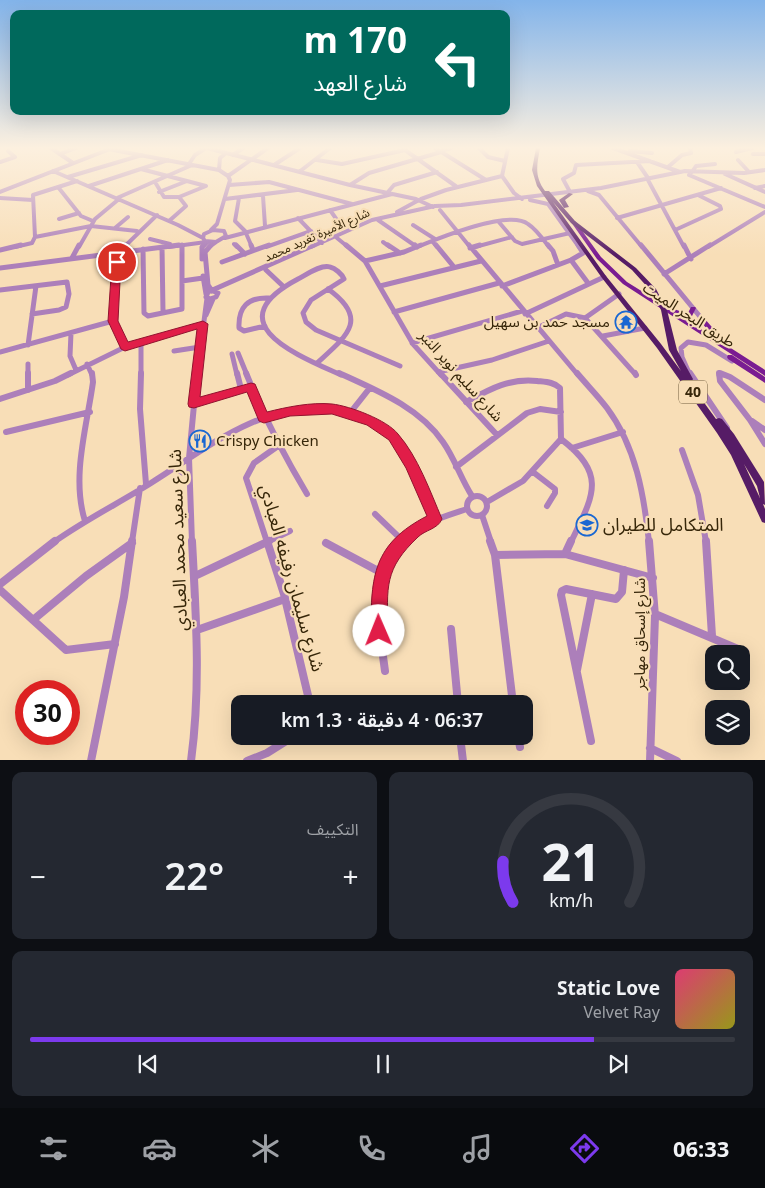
<!DOCTYPE html>
<html lang="ar">
<head>
<meta charset="utf-8">
<style>
	:root { --surface:#171b24; --page:#242831; --text:#f1f3f6; --muted:#9ea1a6; --line:#363941; --accent:#7c3aed }
	body { margin:0; font-family:"Noto Sans","Noto Sans Arabic",sans-serif; background:var(--page); color:var(--text); direction:rtl; height:100vh; display:flex; flex-direction:column; font-size:19px; white-space:nowrap }
	* { box-sizing:border-box; margin:0 }
	p { font-size:16px; color:var(--muted) }
	.icon { flex:none; width:28px; height:28px; fill:none; stroke:currentColor; stroke-width:2; stroke-linecap:round; stroke-linejoin:round }
	.map { position:relative; height:760px; overflow:hidden; direction:ltr }
	.side { display:flex; flex-direction:column; gap:12px; padding:12px; background:#0d0f14; flex:1 }
	.side>* { flex:none }
	.guide { position:absolute; left:10px; top:10px; width:500px; height:105px; border-radius:10px; box-shadow:0 5px 20px #0002; direction:rtl; background:#00695c; color:#fff; overflow:hidden }
	.controls { position:absolute; left:705px; top:645px; display:grid; gap:10px }
	.controls a { display:grid; place-items:center; width:45px; height:45px; border-radius:10px; background:var(--surface); box-shadow:0 5px 20px #0002; font-size:25px }
	.speed { position:absolute; left:15px; top:680px; display:flex; gap:10px; font-size:25px; font-weight:700; text-align:center }
	.speed>* { display:grid; place-content:center; width:65px; height:65px; border-radius:50%; background:var(--surface); box-shadow:0 5px 20px #0002; line-height:1 }
	.speed .limit { border:8px solid #d22; background:#fff; color:#111 }
	.pin { position:absolute; display:grid; place-items:center; width:42px; height:42px; color:#fff; margin:-21px; border:2px solid #fff; border-radius:50%; box-shadow:0 1px 5px #0007 }
	.me { position:absolute; width:55px; margin:-28px; rotate:359deg; stroke-linejoin:round; filter:drop-shadow(0 0 4px #0008) }
	.turn { display:flex; align-items:center; gap:18px; height:105px; padding:0 20px; font-size:22px }
	.turn .icon { width:65px; height:65px; stroke-width:2.5 }
	.turn b { display:block; font-size:35px; line-height:42px }
	.big { font-size:38px; font-weight:600; line-height:1.1 }
	.side .card { flex:1; display:flex; flex-direction:column; justify-content:center; gap:8px; min-width:0; padding:0 18px; border-radius:10px; background:var(--page) }
	.side .dial { align-items:center; gap:0 }
	.dial svg { height:130px; overflow:visible; fill:none; stroke:var(--line); stroke-width:7; stroke-linecap:round; text-anchor:middle }
	.dial text { fill:var(--text); stroke:none }
	.song { display:flex; align-items:center; gap:15px }
	.cover { width:60px; height:60px; border-radius:8px; background:linear-gradient(135deg,hsl(340 70% 55%),hsl(60 70% 35%)) }
	.played { height:5px; border-radius:2px; background:linear-gradient(90deg,var(--accent) 80%,var(--line) 80%) }
	.keys { display:flex; justify-content:space-around; direction:ltr }
	.heat { display:flex; justify-content:space-between; align-items:center; font-size:28px; direction:ltr }
	.side .tiles { flex:1; display:grid; gap:12px; grid-template-columns:1fr 1fr }
	.card:last-child { grid-column:span 2 }
	.trip { position:absolute; left:231px; top:695px; width:302px; height:50px; border-radius:10px; background:var(--surface); box-shadow:0 5px 20px #0002; font-weight:600; line-height:50px; text-align:center; direction:rtl }
	.dock { display:flex; height:80px; justify-content:space-around; align-items:center; background:#090b0e; color:var(--muted) }
	.dock .icon { width:35px; height:35px }
	.dock .on { color:var(--accent) }
	.dock b { font-size:22px; color:var(--text) }
	.map>svg:first-child { display:block }
</style>
</head>
<body>
<div class="map">
<svg width="765" height="761" viewBox="0 0 765 761">
	<rect width="100%" height="100%" fill="#f8deb7"/>
	<g fill="none" stroke-linecap="round" stroke-linejoin="round">
		<path stroke="#ac7fba" stroke-width="4" d="M51 148 73 163
			M207 148 350 185 416 199 433 207
			M435 148 486 180
			M479 148 488 157 505 161
			M508 148 502 176 514 193 522 199
			M613 148 680 172
			M108 149 219 170 228 176 230 180 217 224 211 230
			M441 151 451 148
			M630 151 652 153
			M736 152 752 148
			M60 154 76 148
			M753 154H764
			M233 155 243 148
			M317 160 342 164 405 150 457 187
			M738 160 749 172
			M0 162 15 157 8 151
			M637 162 648 178
			M189 164 195 155 206 148
			M274 165 300 148
			M668 167 682 155 691 153 690 148
			M141 169 206 186 179 197
			M219 170 220 158 226 153
			M53 171 178 225 203 238
			M299 172 330 148
			M692 172 696 166 715 164
			M725 174 765 192
			M689 175 765 207
			M228 176 268 148
			M68 177 142 155
			M648 180 684 247
			M77 181 33 195 35 237 91 226 137 231
			M155 182 164 197H179L186 206 169 221
			M229 185 269 182 352 204
			M350 185 369 173 441 152
			M89 186 168 160
			M58 187 81 216 93 221
			M755 188 765 186
			M588 191 599 195 642 247
			M0 192 110 149
			M159 192 187 181
			M388 192 394 185 437 172
			M570 192 563 179 574 173 576 165 650 161
			M263 196 265 226
			M0 198 33 200
			M117 198 192 165
			M239 198 235 221 245 231 252 247
			M225 199 297 190
			M421 199 446 190 502 176
			M530 200 548 204 579 247
			M330 210 337 220
			M440 210 470 247
			M397 212 419 200
			M298 218 322 243
			M617 218 721 188
			M59 219 79 213
			M378 220 417 247
			M498 221 515 241 522 244 570 233
			M413 225 435 239
			M115 228 128 217
			M213 230 224 231 226 236 216 242 205 241 203 238 204 234Z
			M675 230 721 209 720 206 698 195
			M225 238 392 194
			M337 238 348 247
			M150 239 170 244
			M432 241 437 247
			M383 242 390 247
			M234 244 237 247
			M15 247 32 243 35 237
			M79 247 95 219 119 199
			M124 247 157 215
			M169 247 206 242
			M202 247 208 242
			M209 247 216 242
			M266 247 311 231
			M311 247 372 220 435 206 461 205 601 188 685 171 744 173 765 170
			M417 247C439 238 509 209 528 224 536 229 543 239 549 247
			M475 247 512 237
			M708 247 765 212"/>
		<path stroke="#ac7fba" stroke-width="5" d="M125 245 120 252 117 262 113 321 125 347
			M211 245 205 252 208 285 212 291
			M236 245 245 254
			M251 245 253 250
			M346 245 365 261 413 344 441 375
			M388 245 400 253
			M415 245 417 247
			M436 245 454 267
			M469 245 578 375
			M548 245 553 251 558 265
			M641 245 702 319
			M684 245 691 259
			M162 247 163 312
			M470 248 480 245
			M143 249 144 313 148 316 182 309V245
			M0 250 21 245
			M72 258 79 245
			M202 259V247L204 245
			M571 260 588 283
			M365 261 404 252 421 245
			M222 262 269 245
			M0 268 179 245
			M266 270 284 287
			M664 274 710 245
			M203 276 206 294
			M182 281 203 278
			M380 286 481 261
			M502 286 571 260 583 253 578 245
			M0 290 67 282 69 294 66 307 59 310 32 314
			M213 291 218 293 216 297 210 299 206 297 208 292 314 245
			M394 312 499 283
			M525 314 604 277
			M206 315 213 299
			M585 318 619 294
			M265 326 244 331 239 328C238 307 248 297 269 298
			M537 328 566 314 585 318 636 375
			M71 333 70 356 76 370
			M603 336 645 328
			M412 343 522 311
			M28 345 36 286
			M174 351 200 347
			M0 352 113 321
			M238 353 247 375
			M232 354 237 375
			M317 363C347 336 370 319 328 289
			M28 364V375
			M87 364 92 375
			M438 372 492 360 549 341
			M68 375 125 347 203 324
			M141 375V341
			M197 375 207 298
			M341 375C297 355 215 323 298 279 306 275 321 264 330 267 335 268 342 274 344 279L311 300 303 313 306 322 316 330 400 366
			M690 375 682 357 681 348 688 342 706 345 732 361
			M719 375V373L724 375"/>
		<path stroke="#ac7fba" stroke-width="6" d="M28 373V390
			M141 373 140 409 146 484
			M237 373 241 389
			M246 373C264 417 283 454 307 494
			M339 373C376 390 419 407 443 442 455 459 461 479 472 496
			M440 373 497 435
			M577 373C587 385 598 396 607 408 636 447 644 495 649 542
			M635 373 636 375
			M690 373 727 428
			M719 373 720 381 750 420 765 444
			M720 373 730 377 765 400
			M0 399 55 381 71 373
			M466 402C490 389 509 378 537 381 546 382 554 382 560 388L561 439 523 481 487 502
			M194 404 251 387
			M350 413 369 389
			M752 421 765 430
			M6 432 90 412
			M561 439C608 475 593 496 571 542
			M572 448 623 432
			M682 450 698 495 706 542
			M456 467 527 413 540 409 561 412
			M176 469 189 476
			M533 472 555 489V493L547 506
			M467 506a10 10 0 1 1 20 0a10 10 0 1 1-20 0Z
			M375 514 403 541
			M482 515 491 542
			M85 521C71 477 87 426 93 382L92 373
			M54 542C85 520 119 503 151 483 206 449 260 402 330 409 348 411 367 416 383 428 411 449 422 488 435 519
			M132 542 140 488
			M192 542 189 458 197 373
			M267 542 246 478 254 463 278 446
			M267 542 290 531
			M402 542C420 523 443 517 467 509"/>
		<path stroke="#ac7fba" stroke-width="8" d="M267 541 284 594 310 704
			M490 541 495 555 513 704
			M649 541 655 616 650 761
			M706 541 712 636
			M326 543 382 573
			M565 554 571 541
			M495 555 565 554 653 578
			M195 576 269 541
			M0 584 55 541
			M0 590 66 650 115 644
			M655 614 745 652
			M33 620 86 576 132 543
			M451 629 458 704
			M197 630 285 599
			M577 670 592 594
			M385 671C379 627 370 576 403 541
			M460 736 463 761
			M518 736 520 747
			M591 741 561 595 562 591 566 589 616 599 622 592 624 570
			M650 748 677 761
			M91 761 124 597 132 541
			M191 761C201 687 196 615 192 541
			M247 761 267 753 294 736"/>
		<path fill="#7a1c92" fill-rule="evenodd" d="M571 221H575L601 257 627 282 672 310 674 309 685 313H688L691 307H695L696 308 692 316 684 317 681 316 713 337 699 319 702 317 704 318 725 342 726 345 765 370V376L623 284 597 259 571 222Z
			M728 355H732L765 377V383L728 359 727 357Z"/>
		<path fill="#561c66" fill-rule="evenodd" d="M536 148H540C537 165 534 176 545 191H549L575 221 636 268 656 289 667 310 677 350 693 379 692 381 689 382 716 419 719 418 722 419 734 434 764 482 765 505 763 504 765 509V523L762 522 731 455 717 433 657 348 602 278 537 186 532 170ZM553 202 571 223 632 270 651 291 661 310 669 350 681 371 661 344 606 276ZM744 464 757 486 760 498Z
			M569 193 573 194 565 200 569 207 564 208 559 200Z"/>
	</g>
	<linearGradient id="sky" x2="0" y2="1"><stop stop-color="#83b4ea"/><stop offset="0.58" stop-color="#fcf0df"/><stop offset="1" stop-color="#fcf0df" stop-opacity="0"/></linearGradient>
	<rect width="765" height="255" fill="url(#sky)"/>
	<path fill="#e11d48" stroke="#92132f" d="M117 259 121 262 118 321 128 342 203 321 208 324 200 397 251 383 255 384 267 412C287 407 311 402 332 404 350 406 387 420 398 434 418 457 430 491 442 519 438 529 425 530 418 537 384 569 387 587 388 631L385 636 379 639 374 636 371 631C371 576 373 544 427 516L406 468 389 440 367 425 332 414 290 416 264 423 259 421 247 392 194 408 189 407 188 404 197 329 125 351 121 349 108 321 112 262Z"/>
	<defs>
		<g id="temple-ring" transform="scale(1.125)"><circle r="9.5" fill="#f8deb7" stroke="#1967d2" stroke-width="1.5"/><path d="M0-6L5-2H3V0L6.5 2.5H4V6H1.5V3h-3V6H-4V2.5H-6.5L-3 0V-2H-5Z" fill="#1967d2"/></g>
		<g id="restaurant-ring" transform="scale(1.125)"><circle r="9.5" fill="#f8deb7" stroke="#1967d2" stroke-width="1.5"/><path d="M-5-6h1v4h1v-4h1v4h1v-4h1v5L-1.5 .5V6h-2V.5L-5-1ZM5-6V6H3V1.5H1.5Q1.5-4 5-6Z" fill="#1967d2"/></g>
		<g id="university-ring" transform="scale(1.125)"><circle r="9.5" fill="#f8deb7" stroke="#1967d2" stroke-width="1.5"/><path d="M0-5L7-2L0 1L-7-2ZM-4 1L0 2.5L4 1V4Q0 6-4 4Z" fill="#1967d2"/></g>
	</defs>
	<g fill-rule="evenodd">
		<use href="#temple-ring" x="626" y="322"/>
		<use href="#restaurant-ring" x="200" y="441"/>
		<use href="#university-ring" x="587" y="525"/>
	</g>
	<g text-anchor="middle" stroke-width="4.5" stroke-linejoin="round" paint-order="stroke">
		<g font-size="12" fill="#362609" stroke="#f8deb7">
			<text transform="translate(317 235) rotate(-24)" y="4">شارع الأميرة تغريد محمد</text>
		</g>
		<rect fill="#f8deb7" stroke="#705d3d" stroke-width="1" x="679" y="380.5" width="28" height="23" rx="4"/>
		<g font-size="14" font-weight="bold" fill="#362609">
			<text x="693" y="397">40</text>
		</g>
		<g font-size="15" fill="#362609" stroke="#f8deb7">
			<text transform="translate(689 315) rotate(33)" y="5">طريق البحر الميت</text>
			<text transform="translate(461 376) rotate(48)" y="5">شارع سليم نوير النبر</text>
			<text transform="translate(640 634) rotate(-90)" y="5">شارع إسحاق مهاجر</text>
		</g>
		<g font-size="15" fill="#362609" stroke="#f8deb7" text-anchor="end">
			<text x="610" y="327">مسجد حمد بن سهيل</text>
			<text x="216" y="446" text-anchor="start">Crispy Chicken</text>
		</g>
		<g font-size="18" fill="#362609" stroke="#f8deb7" text-anchor="start">
			<text x="603" y="531">المتكامل للطيران</text>
		</g>
		<g font-size="18" fill="#362609" stroke="#f8deb7">
			<text transform="translate(178 540) rotate(-92)" y="6">شارع سعيد محمد العبادي</text>
			<text transform="translate(292 578) rotate(74)" y="6">شارع سليمان رفيفه العبادي</text>
		</g>
	</g>
</svg>
<div class="controls">
<a><svg class="icon" aria-label="search" viewBox="0 0 24 24"><circle cx="10" cy="10" r="6"/><path d="M15 15l6 6"/></svg></a>
<a><svg class="icon" aria-label="layers" viewBox="0 0 24 24"><path d="M12 4l9 5-9 5-9-5zM3 14l9 5 9-5"/></svg></a>
</div>
<div class="speed"><div class="limit">30</div></div>
<div class="pin" style="left:117px;top:262px;background:#d93025"><svg class="icon" aria-label="arrive" viewBox="0 0 24 24"><path d="M6 21V4h12l-3 4 3 4H6"/></svg></div>
<svg class="me" style="left:379px;top:631px" viewBox="-20 -20 40 40"><circle r="19" fill="#fff"/><path d="M0-13L10 11 0 6-10 11z" fill="#e11d48"/></svg>
<div class="trip">06:37 · 4 دقيقة · 1.3 km</div>
<div class="guide">
<div class="turn"><svg class="icon" aria-label="left" viewBox="0 0 24 24"><path d="M17 20v-9H6M10 6l-5 5 5 5"/></svg><div><b>170 m</b>شارع العهد</div></div>
</div>
</div>
<section class="side">
<div class="tiles">
<div class="card dial"><svg viewBox="0 0 100 80">
<path d="M14 69A42 42 0 1 1 86 69"/>
<path d="M14 69A42 42 0 0 1 8 44" stroke="#7c3aed"/>
<text x="50" y="56" font-size="32" font-weight="700">21</text>
<text x="50" y="72" font-size="11">km/h</text>
</svg></div>
<div class="card"><p>التكييف</p>
<div class="heat"><a>−</a><b class="big">22°</b><a>+</a></div>
</div>
<div class="card">
<div class="song"><i class="cover"></i><div><b>Static Love</b><p>Velvet Ray</p></div></div>
<div class="played"></div>
<div class="keys"><svg class="icon" aria-label="previous" viewBox="0 0 24 24"><path d="M18 5L8 12l10 7zM5 5v14"/></svg><svg class="icon" aria-label="pause" viewBox="0 0 24 24"><path d="M8 5v14M16 5v14"/></svg><svg class="icon" aria-label="next" viewBox="0 0 24 24"><path d="M6 5l10 7-10 7zM19 5v14"/></svg></div>
</div>
</div>
</section>
<nav class="dock">
<b>06:33</b>
<svg class="icon on" aria-label="directions" viewBox="0 0 24 24"><path d="M12 3l9 9-9 9-9-9zM9 14v-3h6M13 9l2 2-2 2"/></svg>
<svg class="icon" aria-label="music" viewBox="0 0 24 24"><path d="M9 18V5l10-2v13"/><circle cx="6" cy="18" r="3"/><circle cx="16" cy="16" r="3"/></svg>
<svg class="icon" aria-label="phone" viewBox="0 0 24 24"><path d="M5 4h4l2 5-3 2q2 4 5 5l2-3 5 2v4C11 20 4 13 5 4z"/></svg>
<svg class="icon" aria-label="climate" viewBox="0 0 24 24"><path d="M12 3v18M4 7l16 10M4 17L20 7"/></svg>
<svg class="icon" aria-label="car" viewBox="0 0 24 24"><path d="M5 17H2v-5l4-1 3-4h7l3 4 3 1v5h-3M9 17h6M6 11h13"/><circle cx="7" cy="17" r="2"/><circle cx="17" cy="17" r="2"/></svg>
<svg class="icon" aria-label="filters" viewBox="0 0 24 24"><path d="M4 7h16M4 17h16"/><circle cx="9" cy="7" r="2"/><circle cx="15" cy="17" r="2"/></svg>
</nav>
</body>
</html>
